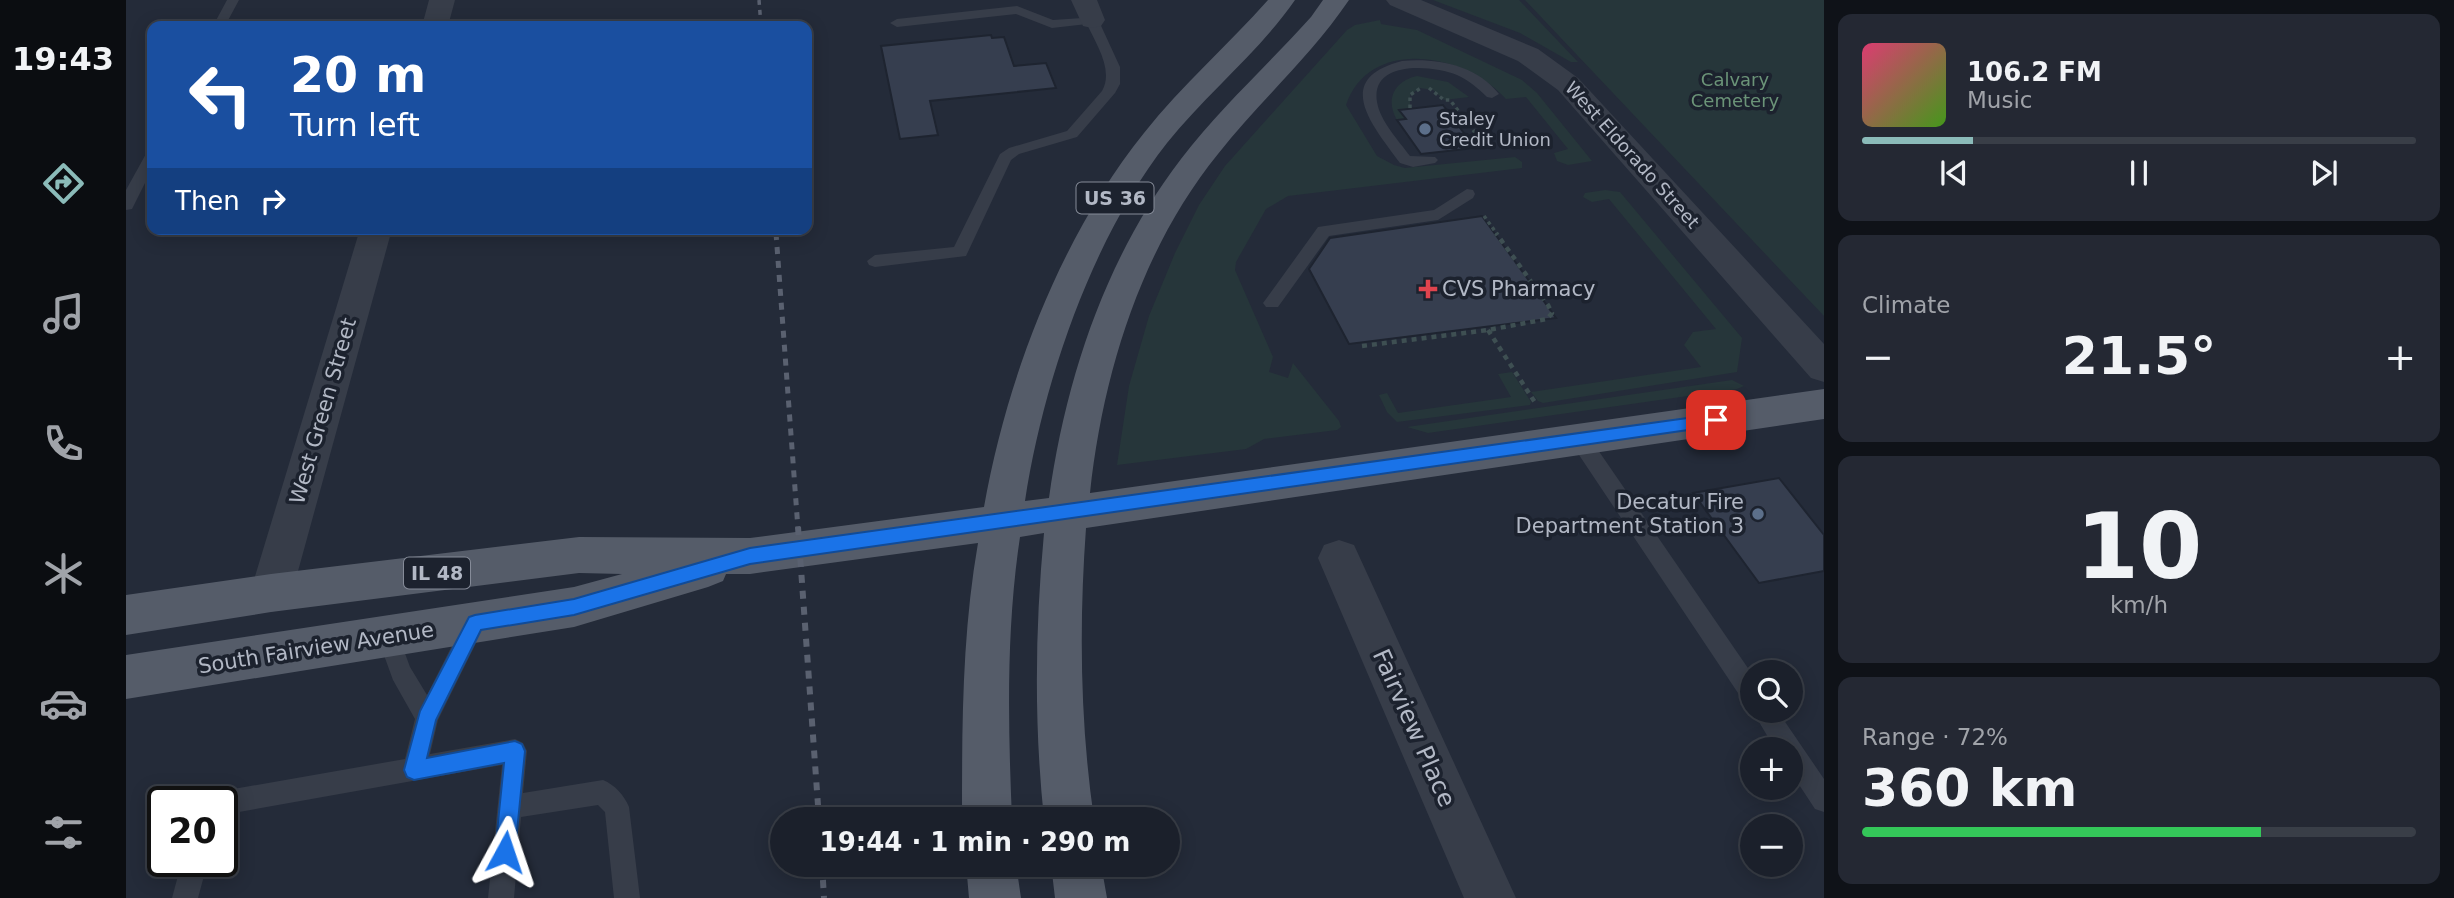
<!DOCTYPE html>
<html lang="en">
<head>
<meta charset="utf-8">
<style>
	:root { --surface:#1b202b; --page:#242833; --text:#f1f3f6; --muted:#a0a3a9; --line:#393e47; --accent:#8bbbb9 }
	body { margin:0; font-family:"DejaVu Sans",sans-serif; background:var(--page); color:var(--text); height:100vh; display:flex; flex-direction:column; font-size:26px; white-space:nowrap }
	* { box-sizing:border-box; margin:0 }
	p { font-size:23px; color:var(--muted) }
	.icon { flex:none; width:38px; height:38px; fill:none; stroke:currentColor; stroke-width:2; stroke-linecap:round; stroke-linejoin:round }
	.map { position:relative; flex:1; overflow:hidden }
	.drawer { display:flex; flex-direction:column; gap:14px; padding:14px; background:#0f1218; width:630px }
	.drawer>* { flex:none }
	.banner { position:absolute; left:21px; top:21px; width:665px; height:214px; border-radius:14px; box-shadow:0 4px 18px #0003,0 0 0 2px var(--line); background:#1a4fa0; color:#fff; overflow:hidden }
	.fabs { position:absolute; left:1614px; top:660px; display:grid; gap:14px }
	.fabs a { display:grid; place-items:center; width:63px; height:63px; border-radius:50%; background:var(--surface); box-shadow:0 4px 18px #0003,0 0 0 2px var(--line); font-size:35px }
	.speed { position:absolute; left:21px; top:786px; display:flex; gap:14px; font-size:35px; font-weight:700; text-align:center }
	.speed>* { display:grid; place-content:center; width:91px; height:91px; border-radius:50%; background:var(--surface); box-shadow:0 4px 18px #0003,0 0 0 2px var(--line); line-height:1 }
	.speed .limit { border:4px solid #111; border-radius:10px; background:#fff; color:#111 }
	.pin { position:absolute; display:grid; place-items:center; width:60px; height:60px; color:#fff; margin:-30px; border-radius:14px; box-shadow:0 4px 10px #0006 }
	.me { position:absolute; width:77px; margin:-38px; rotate:5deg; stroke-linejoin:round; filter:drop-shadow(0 0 5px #0008) }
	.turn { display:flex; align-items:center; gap:24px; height:147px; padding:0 28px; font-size:32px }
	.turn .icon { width:91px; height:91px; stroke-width:2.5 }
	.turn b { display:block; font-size:49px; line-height:60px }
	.then { display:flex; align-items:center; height:66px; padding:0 28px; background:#0003; gap:14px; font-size:26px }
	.big { font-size:52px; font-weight:700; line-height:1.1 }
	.drawer .widget { flex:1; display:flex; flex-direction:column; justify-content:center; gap:10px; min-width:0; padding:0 24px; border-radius:14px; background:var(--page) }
	.drawer .dial { align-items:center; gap:0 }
	.dial b { font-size:91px; line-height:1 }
	.song { display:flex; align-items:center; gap:21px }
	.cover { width:84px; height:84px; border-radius:10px; background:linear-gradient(135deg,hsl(340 70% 55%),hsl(100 70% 35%)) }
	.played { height:7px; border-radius:4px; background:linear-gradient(90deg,var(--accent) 20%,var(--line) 20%) }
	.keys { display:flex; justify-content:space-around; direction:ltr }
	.heat { display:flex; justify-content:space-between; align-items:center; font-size:38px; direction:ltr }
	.charge { height:10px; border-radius:5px; background:linear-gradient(90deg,#34c759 72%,var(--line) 0) }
	.trip { position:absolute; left:644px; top:807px; width:410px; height:70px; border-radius:35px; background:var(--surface); box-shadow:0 4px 18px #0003,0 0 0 2px var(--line); font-weight:700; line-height:70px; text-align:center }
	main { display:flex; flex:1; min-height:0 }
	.tab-bar { display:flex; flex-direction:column; width:126px; justify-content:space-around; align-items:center; background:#0b0d11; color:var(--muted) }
	.tab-bar .icon { width:49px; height:49px }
	.tab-bar .on { color:var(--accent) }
	.tab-bar b { font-size:32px; color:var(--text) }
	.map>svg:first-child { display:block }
</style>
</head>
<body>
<main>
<nav class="tab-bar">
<b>19:43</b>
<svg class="icon on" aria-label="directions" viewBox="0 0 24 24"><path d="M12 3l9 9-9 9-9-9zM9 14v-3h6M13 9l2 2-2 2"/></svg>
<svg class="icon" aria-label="music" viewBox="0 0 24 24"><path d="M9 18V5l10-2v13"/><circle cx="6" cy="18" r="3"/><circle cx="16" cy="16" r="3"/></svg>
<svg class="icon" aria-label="phone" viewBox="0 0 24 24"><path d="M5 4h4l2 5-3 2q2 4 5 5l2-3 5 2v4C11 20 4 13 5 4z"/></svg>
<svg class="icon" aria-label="climate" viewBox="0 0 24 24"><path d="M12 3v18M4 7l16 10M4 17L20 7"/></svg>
<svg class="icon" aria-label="car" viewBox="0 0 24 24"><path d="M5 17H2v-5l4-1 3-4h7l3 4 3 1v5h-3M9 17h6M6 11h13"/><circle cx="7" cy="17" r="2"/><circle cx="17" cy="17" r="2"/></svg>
<svg class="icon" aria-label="filters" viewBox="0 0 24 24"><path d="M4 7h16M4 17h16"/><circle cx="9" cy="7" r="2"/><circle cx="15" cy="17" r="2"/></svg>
</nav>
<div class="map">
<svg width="1698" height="898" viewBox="0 0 1698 898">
	<rect width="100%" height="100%" fill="#242b39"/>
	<path fill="#26363a" d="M1307 0H1393L1452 62H1445L1394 33Z
		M1399 0H1698V316Z
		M1254 20 1255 24 1291 30 1396 80 1411 93 1466 161 1442 165 1431 161 1428 153 1442 149 1400 97 1380 99C1341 54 1244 35 1220 105L1251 156 1268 165 1279 168 1389 157 1396 162V168L1162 196 1140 209 1110 262 1109 270 1147 357 1143 372 1162 378 1167 363 1213 421 1215 427 1211 430 1138 439 1120 449 991 465 1003 386 1023 316 1049 253 1073 205 1099 166 1221 30 1229 25Z
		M1291 76 1322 82 1343 97 1318 100 1307 90 1294 88 1284 95V108L1274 110 1280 119 1271 120C1259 100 1268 81 1291 76Z
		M1479 190 1494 192 1616 338 1611 372 1417 403 1412 401 1405 392 1575 367 1558 345 1567 332 1590 329 1483 199 1466 202 1457 197 1459 193Z
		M1386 372 1405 402 1404 405 1271 422 1261 412 1253 395 1261 393 1272 413 1385 397 1372 374Z
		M1606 380 1618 386 1611 389 1302 433 1281 427Z"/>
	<path fill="#363e4f" stroke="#1e2430" stroke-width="2" d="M865 35 866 38 878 37 888 66 920 63 930 88 804 101 812 135 774 139 755 46Z
		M1317 105 1349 148 1295 154 1271 120 1280 119 1273 110Z
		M1356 216 1430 318 1223 344 1183 269 1204 238Z
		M1653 478 1698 535V571L1633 583 1567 493Z"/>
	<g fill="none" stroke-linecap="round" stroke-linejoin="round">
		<path stroke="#3e4f52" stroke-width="3.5" stroke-dasharray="3.5 3.5" stroke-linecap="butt" d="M1303 88 1318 100H1324L1360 147
			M1284 108V95L1295 88
			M1358 216 1371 234"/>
		<path stroke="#3e4f52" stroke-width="4.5" stroke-dasharray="5 5" stroke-linecap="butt" d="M1362 330 1410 404
			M1236 346 1362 330 1421 319 1426 313 1422 305 1370 233"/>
		<path fill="#373d49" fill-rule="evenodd" d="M101 0H113L99 26H87Z
			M891 6 927 20 971 17 994 67V84L989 93 951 137 893 154 885 160 840 256 749 267 743 265 741 261 749 255 828 247 874 154 883 148 941 131 976 91C988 70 970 44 961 24L926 28 890 14 771 27 764 23 771 19Z
			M1276 61C1311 58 1350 65 1373 94L1366 98 1361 97C1352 88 1342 80 1331 75 1306 65 1244 60 1251 102 1254 121 1273 141 1284 156L1309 157 1312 160 1309 163 1287 167 1274 163C1247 126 1205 79 1276 61Z
			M26 150V169L6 209 0 210V190L21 152Z
			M1341 189 1347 190 1349 194 1347 198 1312 220 1203 236 1152 307H1140L1137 303 1140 299 1192 227 1308 210Z
			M1454 432 1461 434 1626 674V705L1618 702 1447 446 1444 440 1447 434Z
			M349 613 357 616 360 623 312 720 304 754 389 739 397 743 401 751 397 793 477 780C489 785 498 795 503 807L514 898H488L479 812 472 805 395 817 388 898H362L376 765 96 815V802H84L87 794 96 791 279 759 289 719 267 680 251 636 254 629 262 626 270 629 284 667 301 695 341 616Z
			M1626 710H1651L1698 779V812L1689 809 1664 771V749H1649Z
			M56 861H82L72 898H46Z"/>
		<path fill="#373d49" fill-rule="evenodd" d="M303 0H329L322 26H296Z
			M945 0H971L979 20 975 26 966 28 957 26Z
			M1260 0H1295L1412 49 1452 78 1698 344V382L1685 378 1432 90 1392 61 1264 5Z
			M234 229H266L166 593 160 607 145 612 130 607 124 593Z
			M1213 540 1228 545 1390 898H1338L1192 558 1198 545Z"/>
		<path fill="#555c69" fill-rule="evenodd" d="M1142 0H1169C1133 52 1081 93 1041 143 966 238 917 383 899 501L923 498C940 377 980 257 1055 159 1094 108 1142 65 1185 17L1197 0H1223C1185 56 1134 101 1092 154 1015 249 977 373 964 493L1698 389V419L960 528C953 625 954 722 968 819H918C908 724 909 629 918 533L894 537C880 630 882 725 886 819H836C836 727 836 634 852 543L624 574H600L597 581 582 587 448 627 0 699V655L448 587 496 574 453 573 145 612 0 635V595L145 574 453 537 624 538 858 507C881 377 935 236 1018 133 1056 85 1102 45 1142 0Z
			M840 864H890L895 898H843Z
			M925 864H975L981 898H929Z"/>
		<path stroke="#5a6170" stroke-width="3.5" stroke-dasharray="5 5" stroke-linecap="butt" d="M633 0 635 26
			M650 229V234"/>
		<path stroke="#5a6170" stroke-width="5" stroke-dasharray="7 7" stroke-linecap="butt" d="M650 233 672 529"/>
		<path stroke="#5a6170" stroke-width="6" stroke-dasharray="8 8" stroke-linecap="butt" d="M672 527 693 819
			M696 864 698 898"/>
	</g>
	<path fill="#1a73e8" stroke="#114b97" stroke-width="2" d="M1590 414 1597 420 1590 426 624 564 448 615 355 630 310 720 301 758 389 741 396 744 399 751 389 852 386 860 379 863 372 860 369 852 378 763 288 780 281 777 278 770 294 711 343 617 349 615 448 599 624 548Z"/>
	<g fill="#5c6f8a" stroke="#1c222e" stroke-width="2.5">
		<circle cx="1299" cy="129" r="7"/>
		<circle cx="1632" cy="514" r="7"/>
	</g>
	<path fill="#e0444e" stroke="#1c222e" stroke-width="2.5" d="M1298.5 278.5h7v7h7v7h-7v7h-7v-7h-7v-7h7z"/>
	<g text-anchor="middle" stroke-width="7" stroke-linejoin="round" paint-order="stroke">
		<g font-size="18" fill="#6b9478" stroke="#1c222e">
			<text x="1609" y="86">Calvary<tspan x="1609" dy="21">Cemetery</tspan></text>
		</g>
		<g font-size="18" fill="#b2b8c5" stroke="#1c222e" text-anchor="start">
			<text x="1313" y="125">Staley<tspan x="1313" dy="21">Credit Union</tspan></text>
		</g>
		<g font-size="18" fill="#b2b8c5" stroke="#1c222e">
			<text transform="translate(1506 155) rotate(48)" y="6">West Eldorado Street</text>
		</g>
		<g fill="#1c222e" stroke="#858b98" stroke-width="2">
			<rect x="950.5" y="182.5" width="77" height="31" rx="5"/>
			<rect x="278" y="557.5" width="66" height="31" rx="5"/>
		</g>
		<g font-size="19" font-weight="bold" fill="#b2b8c5">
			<text x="989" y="205">US 36</text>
			<text x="311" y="580">IL 48</text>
		</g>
		<g font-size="21" fill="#b2b8c5" stroke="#1c222e" text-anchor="start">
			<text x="1316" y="296">CVS Pharmacy</text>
			<text x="1618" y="509" text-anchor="end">Decatur Fire<tspan x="1618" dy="24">Department Station 3</tspan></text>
		</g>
		<g font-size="21" fill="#b2b8c5" stroke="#1c222e">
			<text transform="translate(197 411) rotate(-74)" y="7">West Green Street</text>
			<text transform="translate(190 648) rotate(-9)" y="7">South Fairview Avenue</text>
		</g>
		<g font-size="24" fill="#b2b8c5" stroke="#1c222e">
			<text transform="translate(1288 728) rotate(66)" y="8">Fairview Place</text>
		</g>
	</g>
</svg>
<div class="fabs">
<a><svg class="icon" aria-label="search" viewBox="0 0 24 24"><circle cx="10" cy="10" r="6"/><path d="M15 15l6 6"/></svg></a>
<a>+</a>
<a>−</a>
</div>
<div class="speed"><div class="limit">20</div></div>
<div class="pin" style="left:1590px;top:420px;background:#d93025"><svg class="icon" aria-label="arrive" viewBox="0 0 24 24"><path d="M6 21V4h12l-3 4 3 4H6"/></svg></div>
<svg class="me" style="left:379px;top:852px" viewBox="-20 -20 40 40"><path d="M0-17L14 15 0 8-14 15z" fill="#1a73e8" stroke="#fff" stroke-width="4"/></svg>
<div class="trip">19:44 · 1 min · 290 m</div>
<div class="banner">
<div class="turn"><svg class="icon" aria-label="left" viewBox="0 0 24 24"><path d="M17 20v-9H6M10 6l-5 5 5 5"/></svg><div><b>20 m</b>Turn left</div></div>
<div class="then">Then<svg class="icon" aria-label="right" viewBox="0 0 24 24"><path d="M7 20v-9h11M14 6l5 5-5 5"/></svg></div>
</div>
</div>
<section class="drawer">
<div class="widget">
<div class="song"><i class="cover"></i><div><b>106.2 FM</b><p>Music</p></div></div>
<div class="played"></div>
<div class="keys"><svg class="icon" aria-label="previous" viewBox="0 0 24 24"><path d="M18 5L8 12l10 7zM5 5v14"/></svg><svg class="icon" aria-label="pause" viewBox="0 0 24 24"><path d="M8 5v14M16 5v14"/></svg><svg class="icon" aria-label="next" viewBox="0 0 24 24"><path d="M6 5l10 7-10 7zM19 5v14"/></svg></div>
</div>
<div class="widget"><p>Climate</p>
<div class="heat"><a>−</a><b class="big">21.5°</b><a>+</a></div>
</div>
<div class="widget dial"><b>10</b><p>km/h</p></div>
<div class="widget"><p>Range · 72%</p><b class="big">360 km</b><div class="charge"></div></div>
</section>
</main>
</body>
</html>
